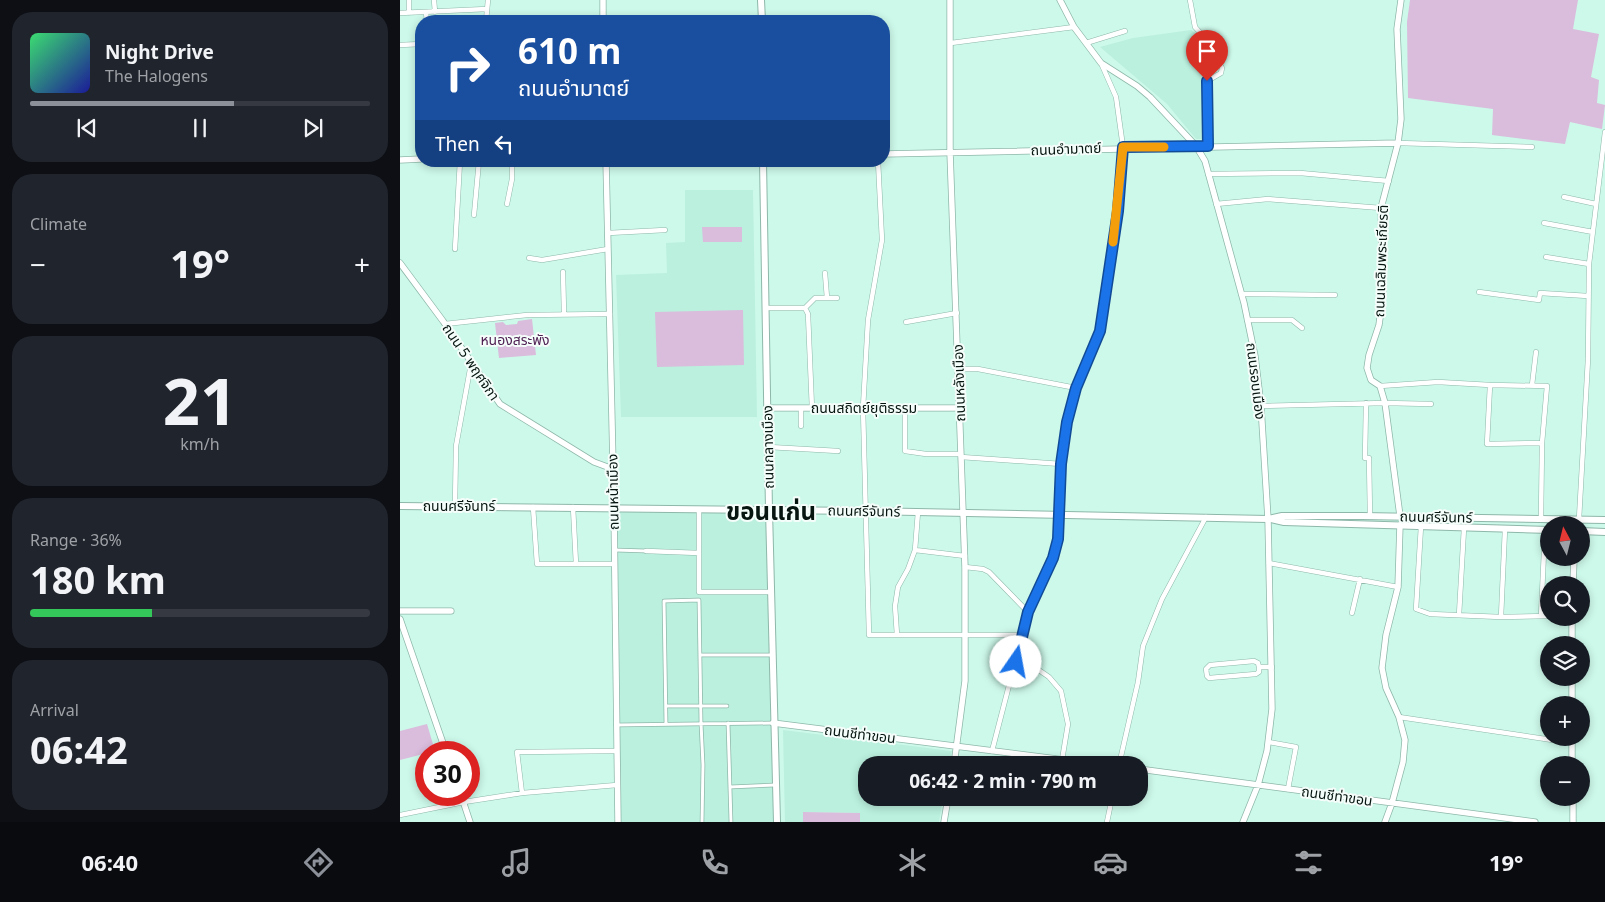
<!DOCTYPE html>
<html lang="en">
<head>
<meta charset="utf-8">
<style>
	:root { --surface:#171b24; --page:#20242c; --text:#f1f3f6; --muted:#9ea1a6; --line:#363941; --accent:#8c9099 }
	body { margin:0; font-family:"Noto Sans","Noto Sans Thai",sans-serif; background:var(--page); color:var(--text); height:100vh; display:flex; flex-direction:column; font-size:19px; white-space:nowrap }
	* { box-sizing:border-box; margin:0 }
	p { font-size:16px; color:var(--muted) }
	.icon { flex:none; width:28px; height:28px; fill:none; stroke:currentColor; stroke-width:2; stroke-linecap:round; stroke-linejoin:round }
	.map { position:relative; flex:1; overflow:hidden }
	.panel { display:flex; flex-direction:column; gap:12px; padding:12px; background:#0d0f14; width:400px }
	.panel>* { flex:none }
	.top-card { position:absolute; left:15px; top:15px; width:475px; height:152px; border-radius:20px; box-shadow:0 2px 8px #0003; background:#1a4fa0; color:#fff; overflow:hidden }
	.needle { width:32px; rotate:353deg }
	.buttons { position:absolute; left:1140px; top:516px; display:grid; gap:10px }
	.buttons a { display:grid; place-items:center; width:50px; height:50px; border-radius:50%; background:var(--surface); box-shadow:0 2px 8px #0003; font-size:25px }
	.speed { position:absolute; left:15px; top:741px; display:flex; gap:10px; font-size:25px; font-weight:700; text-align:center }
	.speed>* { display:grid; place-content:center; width:65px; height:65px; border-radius:50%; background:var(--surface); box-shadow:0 2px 8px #0003; line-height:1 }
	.speed .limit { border:8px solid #d22; background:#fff; color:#111 }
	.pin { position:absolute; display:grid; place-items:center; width:42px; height:42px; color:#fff; margin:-51px -21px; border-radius:50% 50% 50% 0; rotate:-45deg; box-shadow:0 0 5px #0007 }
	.pin .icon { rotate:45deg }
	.me { position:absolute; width:55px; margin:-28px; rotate:12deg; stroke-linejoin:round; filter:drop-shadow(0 0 4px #0008) }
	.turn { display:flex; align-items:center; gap:18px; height:105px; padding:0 20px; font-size:22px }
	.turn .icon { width:65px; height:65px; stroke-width:2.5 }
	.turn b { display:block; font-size:35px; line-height:42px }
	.then { display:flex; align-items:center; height:48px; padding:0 20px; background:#0003; gap:10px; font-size:19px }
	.big { font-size:38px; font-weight:700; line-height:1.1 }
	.panel .card { flex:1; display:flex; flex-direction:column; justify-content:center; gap:8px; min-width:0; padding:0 18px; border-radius:20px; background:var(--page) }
	.panel .dial { align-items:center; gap:0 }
	.dial b { font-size:65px; line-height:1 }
	.song { display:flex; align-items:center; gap:15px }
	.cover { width:60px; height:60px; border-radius:8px; background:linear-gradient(135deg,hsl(140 70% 55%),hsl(240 70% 35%)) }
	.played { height:5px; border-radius:2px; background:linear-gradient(90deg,var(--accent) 60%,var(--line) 60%) }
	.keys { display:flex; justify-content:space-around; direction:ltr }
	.heat { display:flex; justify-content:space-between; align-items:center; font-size:28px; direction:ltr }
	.charge { height:8px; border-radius:4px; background:linear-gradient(90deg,#34c759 36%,var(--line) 0) }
	.trip { position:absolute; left:458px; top:756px; width:290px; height:50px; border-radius:20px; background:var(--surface); box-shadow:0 2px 8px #0003; font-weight:700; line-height:50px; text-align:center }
	.menu { display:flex; height:80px; justify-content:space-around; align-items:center; background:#090b0e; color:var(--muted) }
	.menu .icon { width:35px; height:35px }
	.menu .current { color:var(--accent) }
	.menu b { font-size:22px; color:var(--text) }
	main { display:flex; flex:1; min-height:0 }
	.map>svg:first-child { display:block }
</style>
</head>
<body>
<main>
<section class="panel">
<div class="card">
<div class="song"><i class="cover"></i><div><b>Night Drive</b><p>The Halogens</p></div></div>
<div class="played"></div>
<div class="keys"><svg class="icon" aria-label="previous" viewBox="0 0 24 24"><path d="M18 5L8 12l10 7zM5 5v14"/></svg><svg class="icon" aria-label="pause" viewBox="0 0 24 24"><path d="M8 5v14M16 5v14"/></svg><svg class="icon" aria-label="next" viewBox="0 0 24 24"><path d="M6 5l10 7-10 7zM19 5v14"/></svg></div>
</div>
<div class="card"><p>Climate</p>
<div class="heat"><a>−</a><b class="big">19°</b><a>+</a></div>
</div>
<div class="card dial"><b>21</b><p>km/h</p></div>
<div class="card"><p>Range · 36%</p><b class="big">180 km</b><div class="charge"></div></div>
<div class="card"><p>Arrival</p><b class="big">06:42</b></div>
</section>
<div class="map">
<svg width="1205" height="822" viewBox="0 0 1205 822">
	<rect width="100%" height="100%" fill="#cdf9ea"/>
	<path fill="#bbf0de" d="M791 30 802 38 803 44 801 45 806 100V139H796L767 104 700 47 733 38Z
		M285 190H353L357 417H221L216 275 267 273 266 243 285 242Z
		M214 508 369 510 377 822H218Z
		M383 730 552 751 549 765H506L507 763 481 760 480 765H466V798H543L539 822H460V813L404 812 403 822H385Z"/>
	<path fill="#dabcdc" d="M1010 0H1178L1173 29 1199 34 1191 77 1199 80 1197 103 1205 105 1202 129 1170 122 1165 144 1092 135 1093 109 1008 98 1007 22Z
		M302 227H342V242H303Z
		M343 310 344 365 257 367 255 312Z
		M132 319 136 355 99 358 95 323 103 322 106 325 117 324 118 321Z
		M27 724 35 751 0 760V731Z
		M403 812 460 813V822H403Z"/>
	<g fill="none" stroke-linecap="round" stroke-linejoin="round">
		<g stroke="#8eb8a9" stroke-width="4.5">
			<path id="pedestrian" d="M215 550 246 551
				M300 655H372
				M266 706H327
				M328 723 331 822
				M266 724 264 601 299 600 301 723 303 765 302 822
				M216 725 373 723
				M330 787 375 785"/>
		</g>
		<g stroke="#8eb8a9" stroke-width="5.5">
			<path id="minor" d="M9 0V13
				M34 0 35 12
				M790 0 795 27 805 38 822 68 821 73 807 81 808 146
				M0 13 87 9
				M26 13 27 21
				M86 21 88 0
				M453 21 465 19
				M551 43 674 27
				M686 43 725 31
				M0 45 21 44
				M19 123 21 143
				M998 143 1132 147
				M478 161 482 240 468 320 463 408 469 635H622
				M808 174 900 173 989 181
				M1164 197 1196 204
				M107 204 112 179V161
				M816 204 868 199 981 208
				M74 215 79 161
				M1144 223 1193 232
				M208 233 265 230
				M55 249 60 161
				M1146 257 1189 264
				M129 258 142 260 208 249
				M163 272 164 314
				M425 273 427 298
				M1079 292 1139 300 1140 293 1188 296
				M841 294 935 295
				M367 308H405L408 314 412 409
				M405 308 415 298H437
				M847 320H892L902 328
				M506 322 557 313
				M45 324 127 315 210 314
				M559 369H578L676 388
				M1090 385 1087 444 1142 443
				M1132 385 1136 352
				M980 386 1038 382 1090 385 1147 386 1142 443 1141 518
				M966 403 965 458H969L970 516
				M861 406 985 403 1031 404
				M505 408V451L526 454H561
				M401 409V426
				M369 447 438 451
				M561 457 661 464
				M55 506 56 446 71 364
				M133 507 137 564H214
				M173 507 176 564
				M299 509V592H371
				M1179 519 1188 359 1189 264 1205 132
				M1021 526 1016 609 1030 614 1101 617 1149 616
				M515 550 565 556
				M246 551 299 553
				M869 563 998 587
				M565 567 583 569 589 572 628 612
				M952 613 960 579
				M1059 615 1064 528
				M1141 616 1145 530
				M1101 617 1105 529
				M497 635 495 606 498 587 508 569 515 550 518 512
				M616 661 633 666 649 677 661 691 668 724 662 760
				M859 667 858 663 854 661 810 665 806 669 807 676 809 678 856 674 859 672V667H872
				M999 717 1172 743
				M869 742 896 747 888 789
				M592 751 628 612 653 558 657 539 661 464 667 422 676 388 700 331 718 211 723 147 716 97 701 63
				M611 765 614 754
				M719 765 738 682 743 646 762 599 806 517
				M122 793 117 752 216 751
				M0 815 64 802 122 793 217 785
				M707 822 712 798"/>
		</g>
		<g stroke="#8eb8a9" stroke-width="7">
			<path id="tertiary" d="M203 0V21
				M550 0V152L565 567V681L554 765
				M660 0 674 27 701 63 737 86 750 97 796 146 805 161 844 303 855 356 861 406 868 519 872 709 867 751 858 785 843 822
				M484 154 998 143
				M0 160 21 159
				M206 161 214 508 218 822
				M0 263 43 321 100 404 194 462 213 469
				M368 408H559
				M1000 516 985 403 980 386 971 380 967 368 969 355 979 325 983 295 981 208 998 143 1001 119 997 29 1001 0
				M1173 585 1174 558
				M0 611H51
				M1172 618V645
				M0 619 46 752
				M1172 678V705
				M373 723 704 765
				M1172 765V738
				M739 769 1135 822
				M61 795 70 822
				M1173 798V822
				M544 822 548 798
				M985 822 992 803 1003 762 1005 740 999 717 986 688 982 668 986 635 998 587 1000 525"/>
		</g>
		<g stroke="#8eb8a9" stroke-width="8">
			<path id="secondary" d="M361 0 362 21
				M363 161 369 510 377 822
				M0 506 466 511 868 519 882 516H962L1205 520
				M871 519 884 522 1149 530
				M1181 531 1205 532"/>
		</g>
		<use href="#pedestrian" stroke="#fff" stroke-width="3"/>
		<use href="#minor" stroke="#fff" stroke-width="4.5"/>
		<use href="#tertiary" stroke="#fff" stroke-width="5.5"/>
		<use href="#secondary" stroke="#fff" stroke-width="6"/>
	</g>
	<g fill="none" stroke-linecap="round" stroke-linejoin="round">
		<g stroke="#114b97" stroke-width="12">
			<path id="route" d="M616 662 628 612 653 558 658 539 661 464 667 422 676 388 700 331 718 211 723 147 808 146 807 81"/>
		</g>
		<use href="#route" stroke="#1a73e8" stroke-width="9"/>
		<path stroke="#f59e0b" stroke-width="9" d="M713 242 723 147H764"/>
	</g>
	<g text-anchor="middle" stroke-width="4" stroke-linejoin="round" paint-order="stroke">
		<g font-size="14" fill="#061510" stroke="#f5fdfa">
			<text transform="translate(666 149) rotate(-2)" y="5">ถนนอำมาตย์</text>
			<text transform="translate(981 261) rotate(-88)" y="5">ถนนเฉลิมพระเกียรติ</text>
			<text transform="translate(71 362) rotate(56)" y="5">ถนน 5 พฤศจิกา</text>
			<text transform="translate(856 381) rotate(83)" y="5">ถนนรอบเมือง</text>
			<text transform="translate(559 383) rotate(-92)" y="5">ถนนหลังเมือง</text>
			<text x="464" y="413">ถนนสถิตย์ยุติธรรม</text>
			<text transform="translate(368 447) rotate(-91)" y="5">ถนนกลางเมือง</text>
			<text transform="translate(213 492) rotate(-91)" y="5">ถนนหน้าเมือง</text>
			<text x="59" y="511">ถนนศรีจันทร์</text>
			<text transform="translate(464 511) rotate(1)" y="5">ถนนศรีจันทร์</text>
			<text transform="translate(1036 517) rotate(1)" y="5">ถนนศรีจันทร์</text>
			<text transform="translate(460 734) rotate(7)" y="5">ถนนชีท่าขอน</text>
			<text transform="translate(937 796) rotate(8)" y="5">ถนนชีท่าขอน</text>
		</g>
		<g font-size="14" fill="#4e1f52" stroke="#f5fdfa">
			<text x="115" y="345">หนองสระพัง</text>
		</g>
		<g font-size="24" font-weight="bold" fill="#061510" stroke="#f5fdfa">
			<text x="371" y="520">ขอนแก่น</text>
		</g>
	</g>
</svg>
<div class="buttons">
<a><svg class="needle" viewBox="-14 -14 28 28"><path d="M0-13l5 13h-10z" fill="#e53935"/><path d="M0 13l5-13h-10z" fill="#9ea1a6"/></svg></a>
<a><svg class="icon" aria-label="search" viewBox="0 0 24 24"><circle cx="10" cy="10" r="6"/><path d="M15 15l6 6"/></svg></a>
<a><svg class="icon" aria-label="layers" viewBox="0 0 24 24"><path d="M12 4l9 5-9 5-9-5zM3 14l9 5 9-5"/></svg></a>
<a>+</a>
<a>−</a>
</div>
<div class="speed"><div class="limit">30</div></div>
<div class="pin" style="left:807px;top:81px;background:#d93025"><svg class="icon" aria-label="arrive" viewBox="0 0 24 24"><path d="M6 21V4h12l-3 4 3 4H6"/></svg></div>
<svg class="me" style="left:616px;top:662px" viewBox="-20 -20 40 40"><circle r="19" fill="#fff"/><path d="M0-13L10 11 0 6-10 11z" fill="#1a73e8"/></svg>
<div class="trip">06:42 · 2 min · 790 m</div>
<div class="top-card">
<div class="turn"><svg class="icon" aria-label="right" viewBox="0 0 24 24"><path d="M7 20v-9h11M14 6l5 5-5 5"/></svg><div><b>610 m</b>ถนนอำมาตย์</div></div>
<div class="then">Then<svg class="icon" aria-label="left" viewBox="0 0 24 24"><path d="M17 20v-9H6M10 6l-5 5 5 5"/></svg></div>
</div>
</div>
</main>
<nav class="menu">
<b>06:40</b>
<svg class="icon current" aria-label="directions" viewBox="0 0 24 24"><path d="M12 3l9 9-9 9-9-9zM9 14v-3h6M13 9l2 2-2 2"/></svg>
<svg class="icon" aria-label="music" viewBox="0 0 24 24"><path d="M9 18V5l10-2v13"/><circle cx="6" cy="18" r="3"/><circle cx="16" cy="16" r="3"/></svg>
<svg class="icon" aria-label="phone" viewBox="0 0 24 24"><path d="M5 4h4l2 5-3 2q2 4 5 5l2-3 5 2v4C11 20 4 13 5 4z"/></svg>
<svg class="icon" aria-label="climate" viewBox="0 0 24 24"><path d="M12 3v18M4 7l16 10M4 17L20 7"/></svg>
<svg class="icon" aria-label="car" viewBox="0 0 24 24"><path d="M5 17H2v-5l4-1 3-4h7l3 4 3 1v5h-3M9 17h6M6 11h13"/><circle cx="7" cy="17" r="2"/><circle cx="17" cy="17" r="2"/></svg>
<svg class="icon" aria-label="filters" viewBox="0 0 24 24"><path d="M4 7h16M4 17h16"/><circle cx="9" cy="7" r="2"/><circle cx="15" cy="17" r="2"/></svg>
<b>19°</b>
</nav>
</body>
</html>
